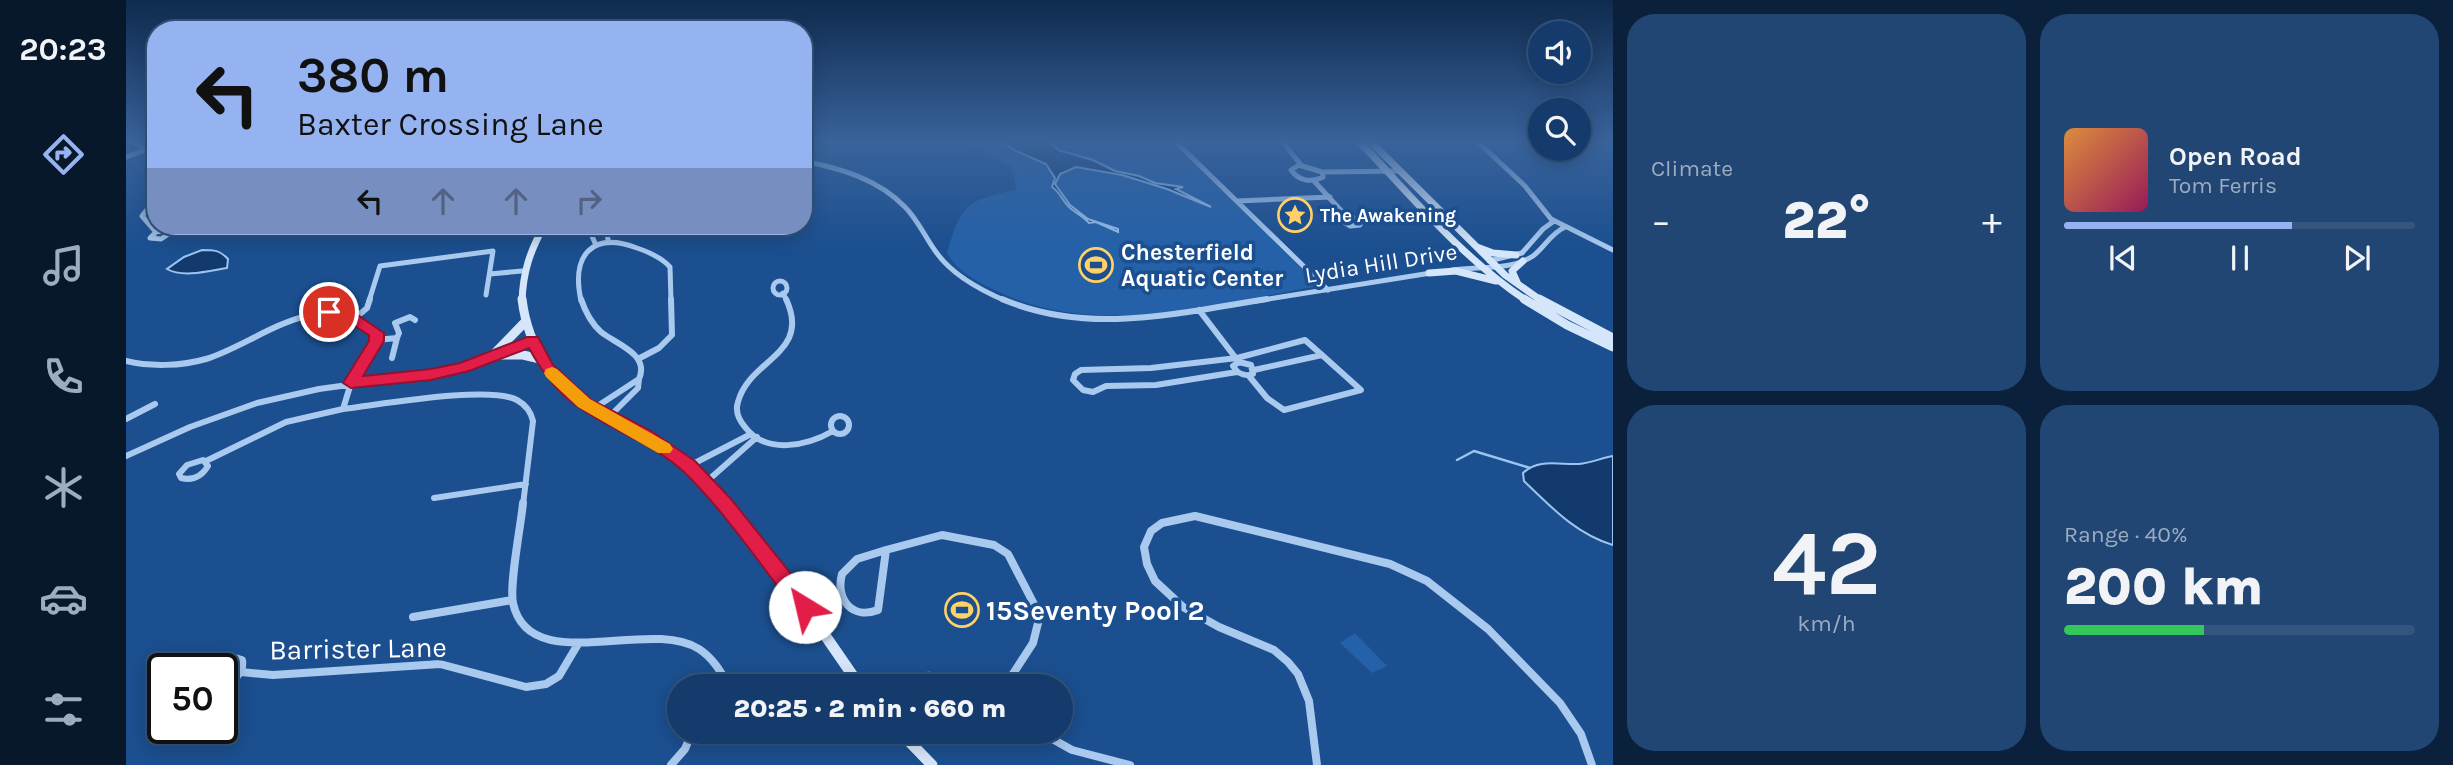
<!DOCTYPE html>
<html lang="en">
<head>
<meta charset="utf-8">
<style>
	:root { --surface:#143b6b; --page:#214673; --text:#f1f3f6; --muted:#9dadc1; --line:#33557e; --accent:#95b2f1 }
	body { margin:0; font-family:Karla,sans-serif; background:var(--page); color:var(--text); height:100vh; display:flex; flex-direction:column; font-size:26px; white-space:nowrap }
	* { box-sizing:border-box; margin:0 }
	p { font-size:23px; color:var(--muted) }
	.icon { flex:none; width:38px; height:38px; fill:none; stroke:currentColor; stroke-width:2; stroke-linecap:round; stroke-linejoin:round }
	.map { position:relative; flex:1; overflow:hidden }
	.panel { display:flex; flex-direction:column; gap:14px; padding:14px; background:#0b203b; width:840px }
	.panel>* { flex:none }
	.banner { position:absolute; left:21px; top:21px; width:665px; height:214px; border-radius:28px; box-shadow:0 4px 18px #0003,0 0 0 2px var(--line); background:#95b2f1; color:#111; overflow:hidden }
	.tools { position:absolute; left:1402px; top:21px; display:grid; gap:14px }
	.tools a { display:grid; place-items:center; width:63px; height:63px; border-radius:50%; background:var(--surface); box-shadow:0 4px 18px #0003,0 0 0 2px var(--line); font-size:35px }
	.speed { position:absolute; left:21px; top:653px; display:flex; gap:14px; font-size:35px; font-weight:700; text-align:center }
	.speed>* { display:grid; place-content:center; width:91px; height:91px; border-radius:50%; background:var(--surface); box-shadow:0 4px 18px #0003,0 0 0 2px var(--line); line-height:1 }
	.speed .limit { border:4px solid #111; border-radius:10px; background:#fff; color:#111 }
	.pin { position:absolute; display:grid; place-items:center; width:60px; height:60px; color:#fff; margin:-30px; border:4px solid #fff; border-radius:50%; box-shadow:0 2px 7px #0007 }
	.me { position:absolute; width:77px; margin:-38px; rotate:324deg; stroke-linejoin:round; filter:drop-shadow(0 0 5px #0008) }
	.turn { display:flex; align-items:center; gap:24px; height:147px; padding:0 35px; font-size:32px }
	.turn .icon { width:91px; height:91px; stroke-width:2.5 }
	.turn b { display:block; font-size:49px; line-height:60px }
	.lanes { display:flex; align-items:center; height:66px; padding:0 35px; background:#0003; justify-content:center; gap:35px; direction:ltr }
	.lanes .off { opacity:.35 }
	.big { font-size:52px; font-weight:800; line-height:1.1 }
	.panel .card { flex:1; display:flex; flex-direction:column; justify-content:center; gap:10px; min-width:0; padding:0 24px; border-radius:28px; background:var(--page) }
	.panel .dial { align-items:center; gap:0 }
	.dial b { font-size:91px; line-height:1 }
	.song { display:flex; align-items:center; gap:21px }
	.cover { width:84px; height:84px; border-radius:10px; background:linear-gradient(135deg,hsl(30 70% 55%),hsl(330 70% 35%)) }
	.played { height:7px; border-radius:4px; background:linear-gradient(90deg,var(--accent) 65%,var(--line) 65%) }
	.keys { display:flex; justify-content:space-around; direction:ltr }
	.heat { display:flex; justify-content:space-between; align-items:center; font-size:38px; direction:ltr }
	.charge { height:10px; border-radius:5px; background:linear-gradient(90deg,#34c759 40%,var(--line) 0) }
	.panel .tiles { flex:1; display:grid; gap:14px; grid-template-columns:repeat(2,1fr) }
	.trip { position:absolute; left:541px; top:674px; width:406px; height:70px; border-radius:35px; background:var(--surface); box-shadow:0 4px 18px #0003,0 0 0 2px var(--line); font-weight:800; line-height:70px; text-align:center }
	main { display:flex; flex:1; min-height:0 }
	.tabs { display:flex; flex-direction:column; width:126px; justify-content:space-around; align-items:center; background:#08182b; color:var(--muted) }
	.tabs .icon { width:49px; height:49px }
	.tabs .on { color:var(--accent) }
	.tabs b { font-size:32px; color:var(--text) }
	.map>svg:first-child { display:block }
</style>
</head>
<body>
<main>
<nav class="tabs">
<b>20:23</b>
<svg class="icon on" aria-label="directions" viewBox="0 0 24 24"><path d="M12 3l9 9-9 9-9-9zM9 14v-3h6M13 9l2 2-2 2"/></svg>
<svg class="icon" aria-label="music" viewBox="0 0 24 24"><path d="M9 18V5l10-2v13"/><circle cx="6" cy="18" r="3"/><circle cx="16" cy="16" r="3"/></svg>
<svg class="icon" aria-label="phone" viewBox="0 0 24 24"><path d="M5 4h4l2 5-3 2q2 4 5 5l2-3 5 2v4C11 20 4 13 5 4z"/></svg>
<svg class="icon" aria-label="climate" viewBox="0 0 24 24"><path d="M12 3v18M4 7l16 10M4 17L20 7"/></svg>
<svg class="icon" aria-label="car" viewBox="0 0 24 24"><path d="M5 17H2v-5l4-1 3-4h7l3 4 3 1v5h-3M9 17h6M6 11h13"/><circle cx="7" cy="17" r="2"/><circle cx="17" cy="17" r="2"/></svg>
<svg class="icon" aria-label="filters" viewBox="0 0 24 24"><path d="M4 7h16M4 17h16"/><circle cx="9" cy="7" r="2"/><circle cx="15" cy="17" r="2"/></svg>
</nav>
<div class="map">
<svg width="1487" height="765" viewBox="0 0 1487 765">
	<rect width="100%" height="100%" fill="#1b4f8f"/>
	<path fill="#2461a8" d="M839 141H1045L1194 286C1090 303 971 340 871 291 851 282 832 272 821 253 835 205 841 199 891 190L885 167Z
		M1229 633 1261 666 1246 673 1214 643Z"/>
	<path fill="#123a6d" stroke="#9cc4f0" stroke-width="2" d="M875 141H923L932 150 967 160 989 171 1013 176 1029 183 1057 187 1050 189 1085 207 1041 189 996 175 950 167 934 174 929 184 944 205 962 219 992 229V232L970 222 963 223C957 216 951 214 944 208 937 202 934 192 926 187L929 178 920 164 888 150Z
		M76 250C88 250 94 250 102 259L101 268C83 271 57 278 41 269L58 257Z
		M1487 456V545C1450 534 1425 507 1398 481L1397 473C1412 458 1434 465 1453 464 1464 463 1476 458 1487 456Z"/>
	<g fill="none" stroke-linecap="round" stroke-linejoin="round">
		<path stroke="#9cc4f0" stroke-width="2.5" d="M1331 460 1348 451 1404 468"/>
		<path stroke="#a9c9ee" stroke-width="5" d="M8 141 30 159
			M1049 141 1202 290
			M1156 141 1175 165
			M1351 141 1399 186 1425 219 1487 250
			M0 157 19 150
			M677 161C714 168 752 179 779 207 792 220 799 237 810 252 826 275 854 290 880 301
			M1173 165 1196 172 1197 177C1185 183 1173 181 1165 170Z
			M1196 172 1273 171
			M1188 181 1220 216
			M30 198 16 216 30 232
			M1111 201 1204 197
			M1224 216 1234 221V225L1224 226 1213 219Z
			M212 226 239 233 286 226
			M600 226 624 230 640 226
			M646 226 655 229 662 226
			M40 230 44 233 35 239 24 238 30 232Z
			M469 243 465 234 471 230 481 232 482 240
			M1363 261 1396 253 1417 229 1428 221
			M1326 270C1351 266 1385 271 1407 256 1419 247 1424 234 1439 227
			M364 274 396 271
			M647 288a7 7 0 1 1 14 0a7 7 0 1 1-14 0Z
			M657 293 661 301
			M243 301 254 266 367 251 360 295
			M455 301C445 255 466 231 511 248 523 252 535 257 544 267L545 301
			M1130 301 1305 273"/>
		<path stroke="#a9c9ee" stroke-width="6" d="M455 299C459 311 465 323 475 332 490 344 524 354 513 379L467 409
			M660 299C686 354 623 359 612 402 609 411 613 420 619 427 640 455 681 446 707 431
			M876 299C962 336 1053 313 1141 299
			M1073 310 1112 361
			M228 319 241 308 244 299
			M250 340 271 338 273 333 269 323 284 317 289 320
			M266 358 271 338
			M512 359 533 348 546 335 545 299
			M0 361C24 367 56 366 80 359 127 345 185 292 235 323 241 327 247 330 251 336L225 383 217 409C253 405 363 385 391 400 400 405 405 412 407 421L397 505
			M1113 362 1125 365 1127 374C1118 377 1112 374 1107 366Z
			M1111 372 1030 385 980 386 967 392 957 390 947 380 949 374 955 370 1025 368 1111 358 1179 340 1196 355
			M1123 376 1141 398 1158 410 1235 390 1196 355 1128 370
			M705 425a9 9 0 1 1 18 0a9 9 0 1 1-18 0Z
			M482 418 512 388 513 379
			M0 419 29 404
			M0 456 64 427 131 403 193 389 317 372 406 341
			M77 460 82 466C76 476 67 481 55 478L53 474 61 465Z
			M80 461 160 422 217 409
			M563 466 625 434
			M579 483 631 437
			M308 498 400 484"/>
		<path stroke="#a9c9ee" stroke-width="8" d="M397 503C395 525 383 585 387 603 403 678 523 617 573 649 587 658 595 672 603 686
			M760 550 816 535 868 545 882 554 909 606 912 623 907 643 879 686
			M760 550 752 610C726 620 709 599 716 574L731 559Z
			M287 617 386 600
			M88 668 105 657 116 660C118 674 108 680 96 685
			M115 672 147 675 314 664 400 687 420 684 433 676 452 644
			M583 686 596 674
			M763 686C793 671 818 674 849 686
			M657 732 679 734 694 740 711 732
			M914 732 946 750 1004 765
			M545 765 559 749 566 732
			M1191 765 1183 701 1172 674 1162 662 1148 650 1093 627 1057 607 1029 581 1021 564 1018 547 1025 531 1036 523 1069 516 1264 564 1301 581 1362 629 1434 703 1455 734 1466 765"/>
		<path stroke="#d6e6fa" stroke-width="7" d="M1233 141C1286 197 1336 258 1401 301
			M1244 141 1379 275 1416 301
			M1351 247 1367 253 1390 255
			M1303 273 1330 271 1370 281
			M1391 282 1386 271 1397 261
			M396 301C397 272 404 251 418 226"/>
		<path stroke="#d6e6fa" stroke-width="9" d="M396 299C402 349 430 389 474 414 493 424 513 432 532 444 557 460 579 482 599 505
			M1398 299 1441 325 1487 347
			M1413 299 1487 338
			M367 355H397L414 359
			M367 355 399 322"/>
		<path stroke="#d6e6fa" stroke-width="11" d="M598 503 663 583 734 686
			M774 732 806 765"/>
	</g>
	<linearGradient id="sky" x2="0" y2="1"><stop stop-color="#0f2b4f"/><stop offset="0.57" stop-color="#39639b"/><stop offset="1" stop-color="#39639b" stop-opacity="0"/></linearGradient>
	<rect width="1487" height="248" fill="url(#sky)"/>
	<path fill="#e11d48" stroke="#92132f" stroke-width="2" d="M203 308 233 316 258 333V341L237 376 305 369 334 363 401 337H412L427 365 464 399 525 431 569 461 605 499 686 600 689 607 686 613 679 616 672 613C635 566 601 514 558 472 528 444 487 431 454 408 432 394 415 370 403 348L343 371 305 380 225 388 217 383 243 341V335L222 322 198 316 196 312 198 309Z"/>
	<path fill="#f59e0b" d="M426 367 431 369 464 399 544 444 547 449 544 453H532L452 407 420 377 418 373 420 369Z"/>
	<defs>
		<g id="sight-ring" transform="scale(1.75)"><circle r="9.5" fill="#1b4f8f" stroke="#ffd166" stroke-width="1.5"/><path d="M0-6L1.8-2.2L6-1.7L2.9 1.2L3.7 5.4L0 3.3L-3.7 5.4L-2.9 1.2L-6-1.7L-1.8-2.2Z" fill="#ffd166"/></g>
		<g id="stadium-ring" transform="scale(1.75)"><circle r="9.5" fill="#1b4f8f" stroke="#ffd166" stroke-width="1.5"/><path d="M0-5a6.5 5 0 1 0 0 10a6.5 5 0 1 0 0-10ZM-3.5-1.8h7v3.6h-7Z" fill="#ffd166"/></g>
	</defs>
	<g fill-rule="evenodd">
		<use href="#sight-ring" x="1169" y="215"/>
		<use href="#stadium-ring" x="970" y="265"/>
		<use href="#stadium-ring" x="836" y="610"/>
	</g>
	<g text-anchor="middle" stroke-width="7" stroke-linejoin="round" paint-order="stroke">
		<g font-size="19" font-weight="bold" fill="#fff" stroke="#1b4f8f" text-anchor="start">
			<text x="1194" y="222">The Awakening</text>
		</g>
		<g font-size="23" font-weight="bold" fill="#fff" stroke="#1b4f8f" text-anchor="start">
			<text x="995" y="260">Chesterfield<tspan x="995" dy="26">Aquatic Center</tspan></text>
		</g>
		<g font-size="23" fill="#fff" stroke="#1b4f8f">
			<text transform="translate(1255 263) rotate(-9)" y="8">Lydia Hill Drive</text>
		</g>
		<g font-size="28" font-weight="bold" fill="#fff" stroke="#1b4f8f" text-anchor="start">
			<text x="860" y="620">15Seventy Pool 2</text>
		</g>
		<g font-size="28" fill="#fff" stroke="#1b4f8f">
			<text transform="translate(232 648) rotate(-1)" y="10">Barrister Lane</text>
		</g>
	</g>
</svg>
<div class="tools">
<a><svg class="icon" aria-label="sound" viewBox="0 0 24 24"><path d="M4 9h4l5-4v14l-5-4H4zM17 9q2 3 0 6"/></svg></a>
<a><svg class="icon" aria-label="search" viewBox="0 0 24 24"><circle cx="10" cy="10" r="6"/><path d="M15 15l6 6"/></svg></a>
</div>
<div class="speed"><div class="limit">50</div></div>
<div class="pin" style="left:203px;top:312px;background:#d93025"><svg class="icon" aria-label="arrive" viewBox="0 0 24 24"><path d="M6 21V4h12l-3 4 3 4H6"/></svg></div>
<svg class="me" style="left:679px;top:607px" viewBox="-20 -20 40 40"><circle r="19" fill="#fff"/><path d="M0-13L10 11 0 6-10 11z" fill="#e11d48"/></svg>
<div class="trip">20:25 · 2 min · 660 m</div>
<div class="banner">
<div class="turn"><svg class="icon" aria-label="left" viewBox="0 0 24 24"><path d="M17 20v-9H6M10 6l-5 5 5 5"/></svg><div><b>380 m</b>Baxter Crossing Lane</div></div>
<div class="lanes"><svg class="icon" aria-label="left" viewBox="0 0 24 24"><path d="M17 20v-9H6M10 6l-5 5 5 5"/></svg><svg class="icon off" aria-label="ahead" viewBox="0 0 24 24"><path d="M12 20V5M6 11l6-6 6 6"/></svg><svg class="icon off" aria-label="ahead" viewBox="0 0 24 24"><path d="M12 20V5M6 11l6-6 6 6"/></svg><svg class="icon off" aria-label="right" viewBox="0 0 24 24"><path d="M7 20v-9h11M14 6l5 5-5 5"/></svg></div>
</div>
</div>
<section class="panel">
<div class="tiles">
<div class="card"><p>Climate</p>
<div class="heat"><a>−</a><b class="big">22°</b><a>+</a></div>
</div>
<div class="card">
<div class="song"><i class="cover"></i><div><b>Open Road</b><p>Tom Ferris</p></div></div>
<div class="played"></div>
<div class="keys"><svg class="icon" aria-label="previous" viewBox="0 0 24 24"><path d="M18 5L8 12l10 7zM5 5v14"/></svg><svg class="icon" aria-label="pause" viewBox="0 0 24 24"><path d="M8 5v14M16 5v14"/></svg><svg class="icon" aria-label="next" viewBox="0 0 24 24"><path d="M6 5l10 7-10 7zM19 5v14"/></svg></div>
</div>
<div class="card dial"><b>42</b><p>km/h</p></div>
<div class="card"><p>Range · 40%</p><b class="big">200 km</b><div class="charge"></div></div>
</div>
</section>
</main>
</body>
</html>
